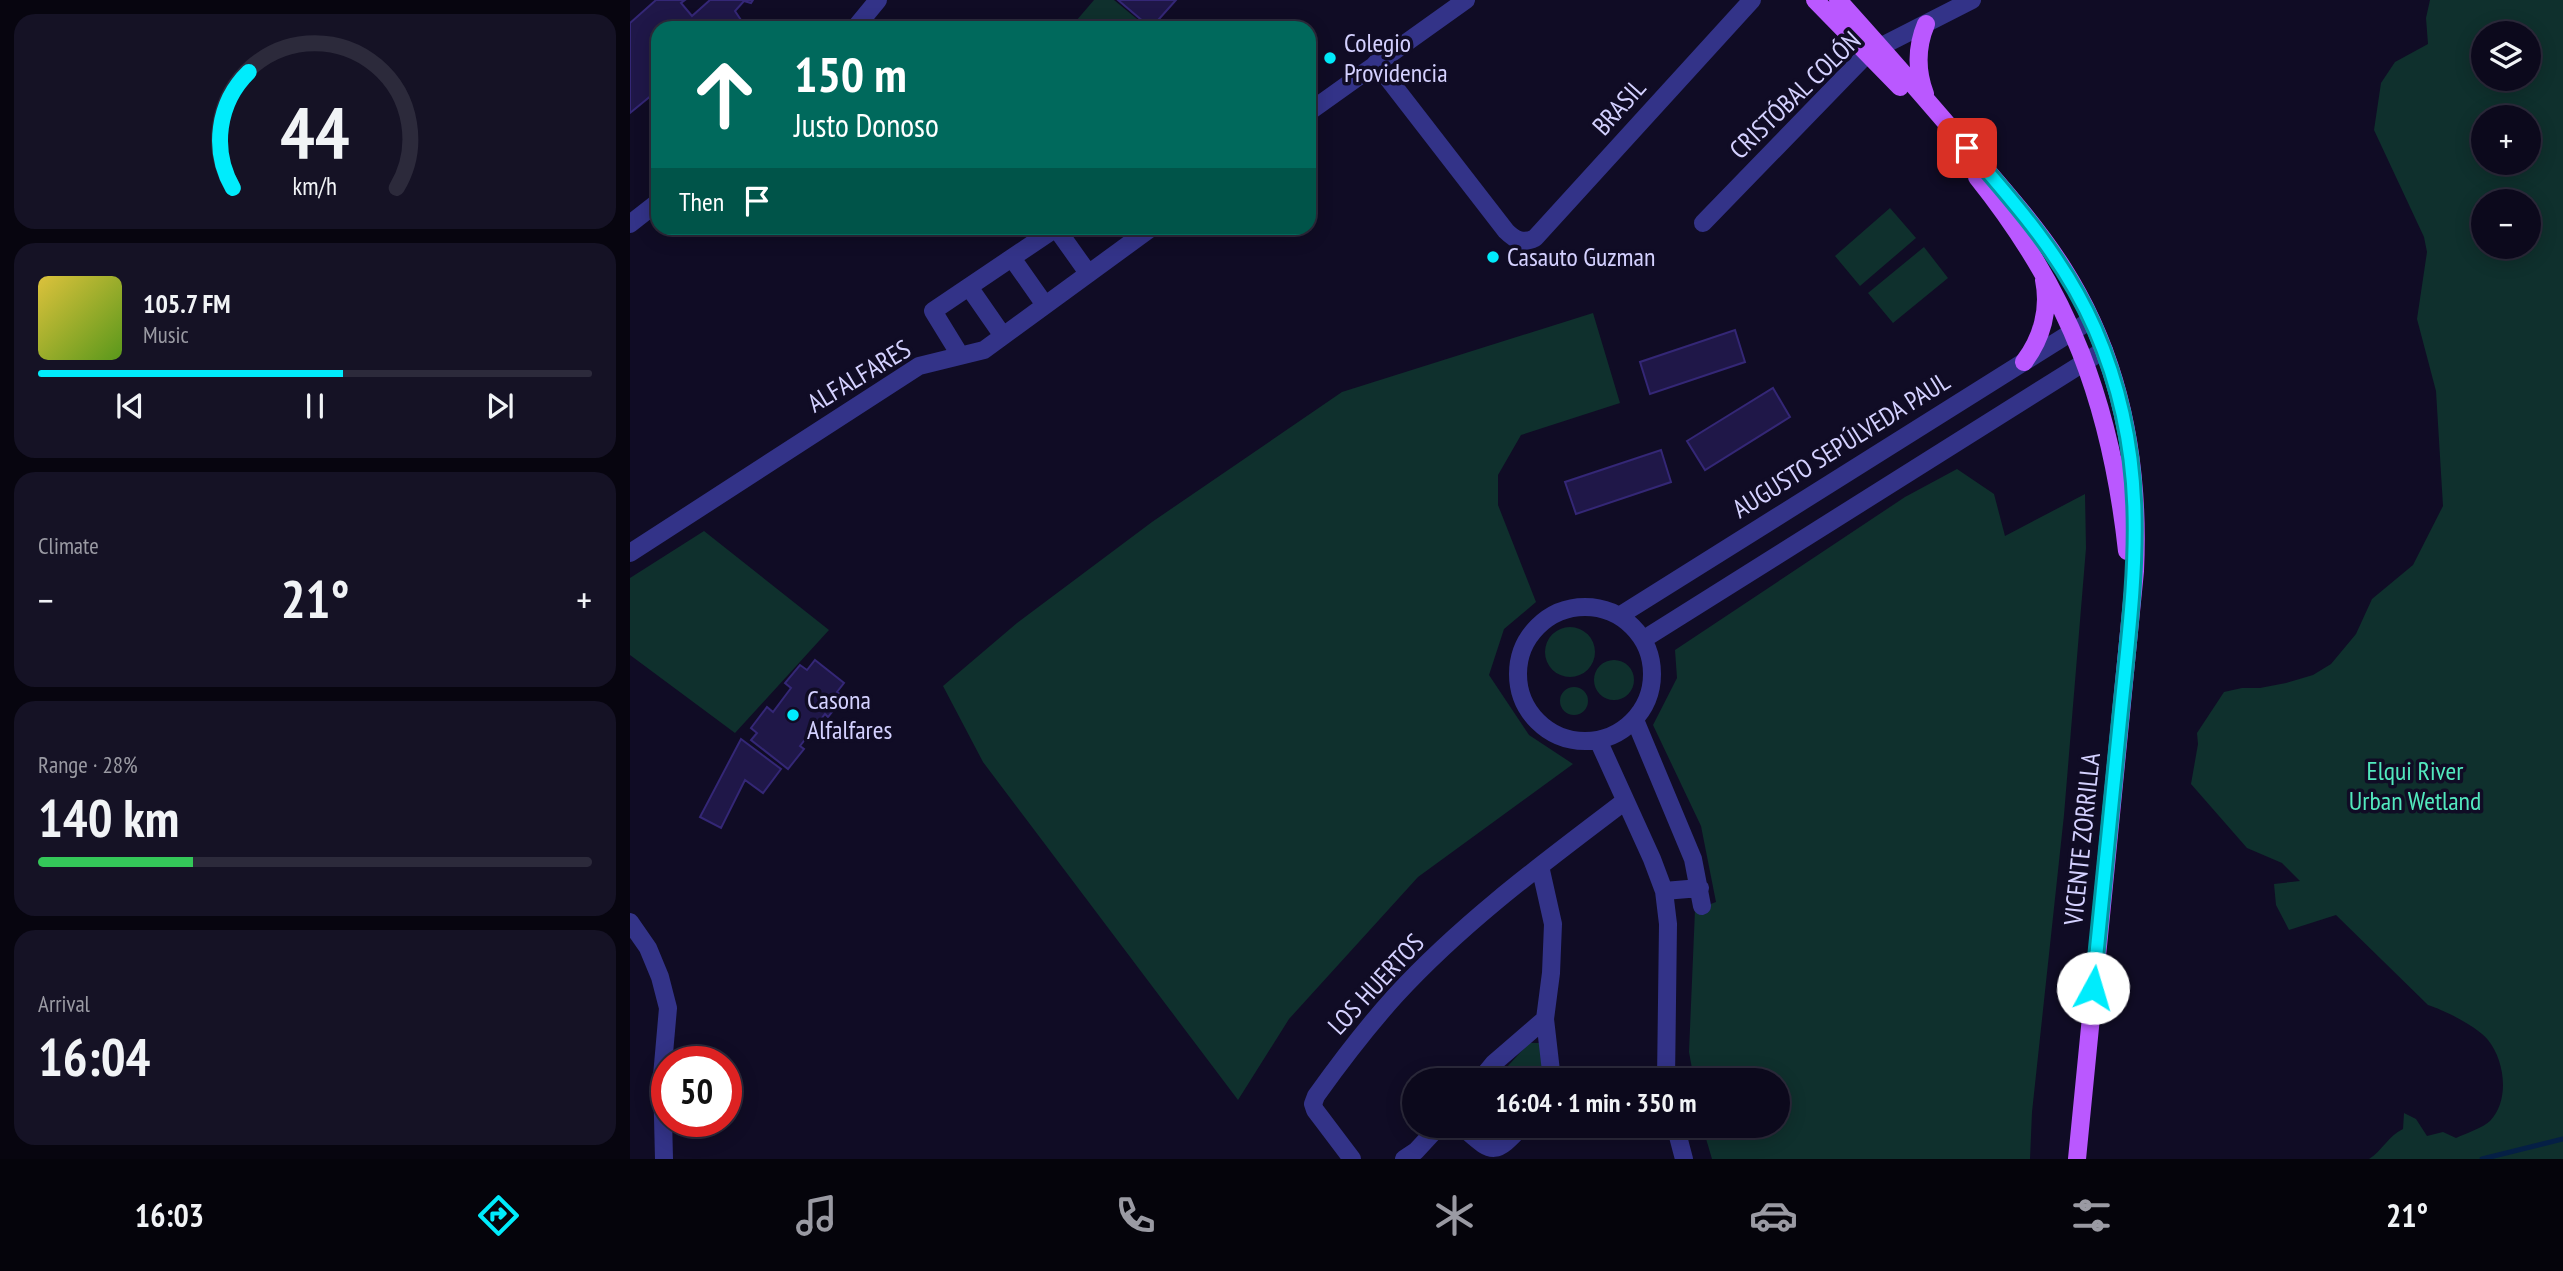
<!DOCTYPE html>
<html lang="en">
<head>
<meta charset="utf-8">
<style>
	:root { --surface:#0c091c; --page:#151225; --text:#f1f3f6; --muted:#9a9aa3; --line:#2c2a3b; --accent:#00ecfc }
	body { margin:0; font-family:"PT Sans Narrow",sans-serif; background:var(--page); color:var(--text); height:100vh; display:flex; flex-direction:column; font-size:26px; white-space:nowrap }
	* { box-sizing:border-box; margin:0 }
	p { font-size:23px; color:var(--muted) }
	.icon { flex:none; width:38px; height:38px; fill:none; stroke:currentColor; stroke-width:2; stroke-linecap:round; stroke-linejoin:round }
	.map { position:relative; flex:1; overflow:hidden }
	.panel { display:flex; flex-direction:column; gap:14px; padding:14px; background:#07050f; width:630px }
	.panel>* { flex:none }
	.top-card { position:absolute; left:21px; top:21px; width:665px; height:214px; border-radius:21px; box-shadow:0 4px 18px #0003,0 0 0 2px var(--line); background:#00695c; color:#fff; overflow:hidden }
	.tools { position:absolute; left:1841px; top:21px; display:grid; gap:14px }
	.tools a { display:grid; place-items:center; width:70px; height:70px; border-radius:50%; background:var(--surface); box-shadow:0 4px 18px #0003,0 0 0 2px var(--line); font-size:35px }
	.speed { position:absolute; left:21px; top:1046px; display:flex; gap:14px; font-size:35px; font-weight:700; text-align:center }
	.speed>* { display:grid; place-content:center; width:91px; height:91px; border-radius:50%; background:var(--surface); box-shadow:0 4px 18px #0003,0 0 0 2px var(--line); line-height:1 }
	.speed .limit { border:10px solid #d22; background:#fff; color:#111 }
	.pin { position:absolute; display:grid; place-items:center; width:60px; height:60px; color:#fff; margin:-30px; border-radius:14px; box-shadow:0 4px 10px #0006 }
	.me { position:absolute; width:77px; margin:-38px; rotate:6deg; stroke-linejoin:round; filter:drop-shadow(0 0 5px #0008) }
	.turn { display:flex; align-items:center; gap:24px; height:147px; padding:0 28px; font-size:32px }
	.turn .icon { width:91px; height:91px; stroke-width:2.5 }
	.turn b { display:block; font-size:49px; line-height:60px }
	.then { display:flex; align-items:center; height:66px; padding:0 28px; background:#0003; gap:14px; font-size:26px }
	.big { font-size:52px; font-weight:600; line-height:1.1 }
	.panel .tile { flex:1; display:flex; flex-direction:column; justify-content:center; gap:10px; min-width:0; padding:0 24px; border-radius:21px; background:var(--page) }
	.panel .dial { align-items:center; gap:0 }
	.dial svg { height:182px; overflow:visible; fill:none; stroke:var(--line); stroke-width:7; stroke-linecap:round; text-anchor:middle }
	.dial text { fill:var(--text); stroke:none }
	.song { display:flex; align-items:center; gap:21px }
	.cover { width:84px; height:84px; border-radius:10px; background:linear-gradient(135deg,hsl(50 70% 55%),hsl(90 70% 35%)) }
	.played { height:7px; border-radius:4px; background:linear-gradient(90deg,var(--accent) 55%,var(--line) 55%) }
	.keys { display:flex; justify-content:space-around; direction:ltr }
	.heat { display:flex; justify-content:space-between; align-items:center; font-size:38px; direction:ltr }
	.charge { height:10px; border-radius:5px; background:linear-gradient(90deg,#34c759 28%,var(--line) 0) }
	.trip { position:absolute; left:772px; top:1068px; width:388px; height:70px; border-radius:35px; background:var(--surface); box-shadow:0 4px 18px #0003,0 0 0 2px var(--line); font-weight:600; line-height:70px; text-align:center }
	.menu { display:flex; height:112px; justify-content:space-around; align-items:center; background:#05040b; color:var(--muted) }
	.menu .icon { width:49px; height:49px }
	.menu .on { color:var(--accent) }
	.menu b { font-size:32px; color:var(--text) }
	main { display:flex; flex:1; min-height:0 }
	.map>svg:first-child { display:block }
</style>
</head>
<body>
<main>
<section class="panel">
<div class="tile dial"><svg viewBox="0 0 100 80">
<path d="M14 69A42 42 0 1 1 86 69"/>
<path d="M14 69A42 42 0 0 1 21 18" stroke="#00ecfc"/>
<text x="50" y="56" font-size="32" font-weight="700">44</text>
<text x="50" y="72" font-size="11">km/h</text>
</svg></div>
<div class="tile">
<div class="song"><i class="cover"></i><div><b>105.7 FM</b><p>Music</p></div></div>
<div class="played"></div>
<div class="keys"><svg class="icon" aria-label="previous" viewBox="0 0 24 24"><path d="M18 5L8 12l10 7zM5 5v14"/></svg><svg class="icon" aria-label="pause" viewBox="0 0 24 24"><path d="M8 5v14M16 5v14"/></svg><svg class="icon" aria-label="next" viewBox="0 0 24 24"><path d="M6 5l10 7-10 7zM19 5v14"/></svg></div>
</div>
<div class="tile"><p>Climate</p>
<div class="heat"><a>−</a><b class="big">21°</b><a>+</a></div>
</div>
<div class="tile"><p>Range · 28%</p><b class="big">140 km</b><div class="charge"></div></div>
<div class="tile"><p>Arrival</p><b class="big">16:04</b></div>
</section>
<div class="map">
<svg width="1933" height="1159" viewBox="0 0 1933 1159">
	<rect width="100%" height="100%" fill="#100c25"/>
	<path fill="#0f302d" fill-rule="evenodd" d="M464 0H484L518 28H440Z
		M1800 0H1933V1159H1739C1752 1151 1758 1136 1773 1129L1774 1113 1786 1119 1797 1136 1813 1132 1826 1138C1835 1134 1854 1127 1860 1121 1880 1100 1875 1061 1858 1040 1848 1027 1814 1010 1798 1005L1706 915 1659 930 1646 905 1644 884 1670 881 1652 863 1617 848 1561 784 1568 744 1567 733 1594 692 1612 688H1630L1656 683 1683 675 1701 664 1726 634 1742 599 1783 565 1813 506 1806 391 1787 319 1797 252 1794 237 1744 130 1751 83 1765 62 1798 44 1796 18ZM1853 33H1899V79H1853ZM1853 117H1899V163H1853ZM1899 201V247H1853V201Z
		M1260 208 1286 238 1230 286 1205 256Z
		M1294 247 1318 278 1263 323 1238 293Z
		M963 313 990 403 891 435 868 475V505L906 602 874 629 859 675 899 735 943 764 788 877 659 1019 608 1100 353 762 313 686 387 623 522 522 712 392Z
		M1327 469 1364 494 1375 536 1455 494 1456 548 1434 815 1402 1112 1400 1159H1082L1072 1125H1148V1080H1064L1059 1052 1065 910 1086 902 1071 826 1023 725 1047 678 1045 650 1275 497Z
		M74 531 199 630 105 733 0 655V578Z
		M915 652a25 25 0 1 1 50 0a25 25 0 1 1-50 0Z
		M964 680a20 20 0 1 1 40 0a20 20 0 1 1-40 0Z
		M930 701a14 14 0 1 1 28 0a14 14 0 1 1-28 0Z
		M899 1043H910L913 1080H865Z"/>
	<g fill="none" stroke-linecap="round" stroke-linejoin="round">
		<path stroke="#051f45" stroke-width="5" d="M1852 1159 1933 1139"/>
	</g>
	<path fill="#1f1748" stroke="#342776" stroke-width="2" d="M26 0H55L51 3 62 16 80 0H123L121 3 114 1 105 11 111 20 102 28H28V90L0 113V23Z
		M488 0H546L521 28Z
		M1105 330 1115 362 1020 394 1010 362Z
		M1143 388 1160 417 1075 470 1057 441Z
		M1031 450 1041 482 946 514 935 482Z
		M185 660 214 683 207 692 214 697 198 717 195 714 170 746 174 749 158 769 121 740 127 733 121 728 137 707 143 712 161 688 155 683 170 665 177 670Z
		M111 739 151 769 133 793 115 780 91 828 70 817Z"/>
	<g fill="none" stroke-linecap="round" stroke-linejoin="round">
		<path stroke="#338" stroke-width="18" d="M225 28 248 0
			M746 63 876 231C885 240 893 244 905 238L1122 0
			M679 112 836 0
			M1073 223 1238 53 1342 0
			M0 224 28 202
			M382 258 415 305
			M339 287 373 336
			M330 355 303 311 426 228 458 273
			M0 553 289 366 354 350 521 228
			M888 674a67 67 0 1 1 134 0a67 67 0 1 1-134 0Z
			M989 616 1461 320
			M1014 639 1474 350
			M1005 720 1063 859 1072 906
			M968 740 1022 859 1034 891 1038 924 1036 1080
			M910 866 923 924 921 973 915 1019 922 1080
			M1034 891 1070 888
			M0 922 18 948 30 977 38 1008 32 1076 34 1159
			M850 1080 864 1063 915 1019
			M1009 1080 1035 1076
			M830 1125C862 1152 862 1159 893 1125
			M1045 1125 1054 1159
			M722 1159 685 1110 683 1104 686 1096C711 1061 737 1027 766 995 834 921 916 861 995 801
			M774 1159 786 1151 810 1125"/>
		<path stroke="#ba58ff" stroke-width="18" d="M1185 0 1270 87
			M1208 0C1253 50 1297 100 1341 152 1373 189 1406 226 1433 268 1491 359 1510 464 1505 571L1447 1159
			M1295 94C1286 70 1286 48 1296 24
			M1347 177C1440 293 1481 405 1497 551
			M1394 362C1412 338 1420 309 1414 280"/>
	</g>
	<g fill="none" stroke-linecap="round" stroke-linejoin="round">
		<g stroke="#0099a4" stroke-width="18">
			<path id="route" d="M1337 148C1386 204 1435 260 1465 329 1525 467 1503 586 1489 730 1480 816 1472 902 1463 988"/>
		</g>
		<use href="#route" stroke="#00ecfc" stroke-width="12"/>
	</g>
	<g fill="#00ecfc" stroke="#100c25" stroke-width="2.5">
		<circle cx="700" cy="58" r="7"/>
		<circle cx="863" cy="257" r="7"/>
		<circle cx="163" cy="715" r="7"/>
	</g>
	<g text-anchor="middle" stroke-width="7" stroke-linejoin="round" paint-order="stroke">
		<g font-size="26" fill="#d4d1ff" stroke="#100c25" text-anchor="start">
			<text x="714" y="52">Colegio<tspan x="714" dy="30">Providencia</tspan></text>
			<text x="877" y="266">Casauto Guzman</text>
			<text x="177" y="709">Casona<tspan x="177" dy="30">Alfalfares</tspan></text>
		</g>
		<g font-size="26" fill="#d4d1ff" stroke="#100c25">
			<text transform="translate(1165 95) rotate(-44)" y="9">CRISTÓBAL COLÓN</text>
			<text transform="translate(989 107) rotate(-48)" y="9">BRASIL</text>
			<text transform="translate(229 376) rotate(-31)" y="9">ALFALFARES</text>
			<text transform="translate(1211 445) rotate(-32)" y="9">AUGUSTO SEPÚLVEDA PAUL</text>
			<text transform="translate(1452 839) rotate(-84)" y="9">VICENTE ZORRILLA</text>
			<text transform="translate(746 984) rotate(-47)" y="9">LOS HUERTOS</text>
		</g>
		<g font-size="26" fill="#52e9be" stroke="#100c25">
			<text x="1785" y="780">Elqui River<tspan x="1785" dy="30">Urban Wetland</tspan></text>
		</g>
	</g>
</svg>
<div class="tools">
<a><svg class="icon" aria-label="layers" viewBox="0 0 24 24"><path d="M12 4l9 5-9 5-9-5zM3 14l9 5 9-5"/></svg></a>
<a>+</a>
<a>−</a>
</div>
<div class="speed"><div class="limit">50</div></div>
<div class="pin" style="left:1337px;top:148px;background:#d93025"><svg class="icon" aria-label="arrive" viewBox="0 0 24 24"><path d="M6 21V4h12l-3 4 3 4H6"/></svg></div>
<svg class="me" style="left:1463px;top:988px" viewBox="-20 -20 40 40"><circle r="19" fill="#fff"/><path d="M0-13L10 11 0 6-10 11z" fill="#00ecfc"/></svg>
<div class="trip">16:04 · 1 min · 350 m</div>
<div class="top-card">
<div class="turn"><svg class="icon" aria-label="ahead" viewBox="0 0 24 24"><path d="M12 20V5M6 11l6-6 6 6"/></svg><div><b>150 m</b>Justo Donoso</div></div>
<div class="then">Then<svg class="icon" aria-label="arrive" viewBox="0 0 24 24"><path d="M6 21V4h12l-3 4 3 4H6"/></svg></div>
</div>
</div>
</main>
<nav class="menu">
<b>16:03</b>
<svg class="icon on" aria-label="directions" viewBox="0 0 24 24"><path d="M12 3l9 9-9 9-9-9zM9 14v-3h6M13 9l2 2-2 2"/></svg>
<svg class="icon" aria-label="music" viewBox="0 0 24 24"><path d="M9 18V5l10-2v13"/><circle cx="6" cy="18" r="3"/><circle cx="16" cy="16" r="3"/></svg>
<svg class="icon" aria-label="phone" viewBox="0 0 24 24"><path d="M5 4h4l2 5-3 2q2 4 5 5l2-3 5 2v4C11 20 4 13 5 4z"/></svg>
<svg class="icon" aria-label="climate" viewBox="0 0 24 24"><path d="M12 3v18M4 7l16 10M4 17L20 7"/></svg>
<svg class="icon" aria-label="car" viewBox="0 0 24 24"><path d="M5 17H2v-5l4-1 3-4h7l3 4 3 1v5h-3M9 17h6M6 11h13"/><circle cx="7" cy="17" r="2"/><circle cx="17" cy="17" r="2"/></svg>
<svg class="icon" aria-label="filters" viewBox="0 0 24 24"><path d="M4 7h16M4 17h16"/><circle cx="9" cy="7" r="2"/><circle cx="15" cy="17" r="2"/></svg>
<b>21°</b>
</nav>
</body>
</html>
